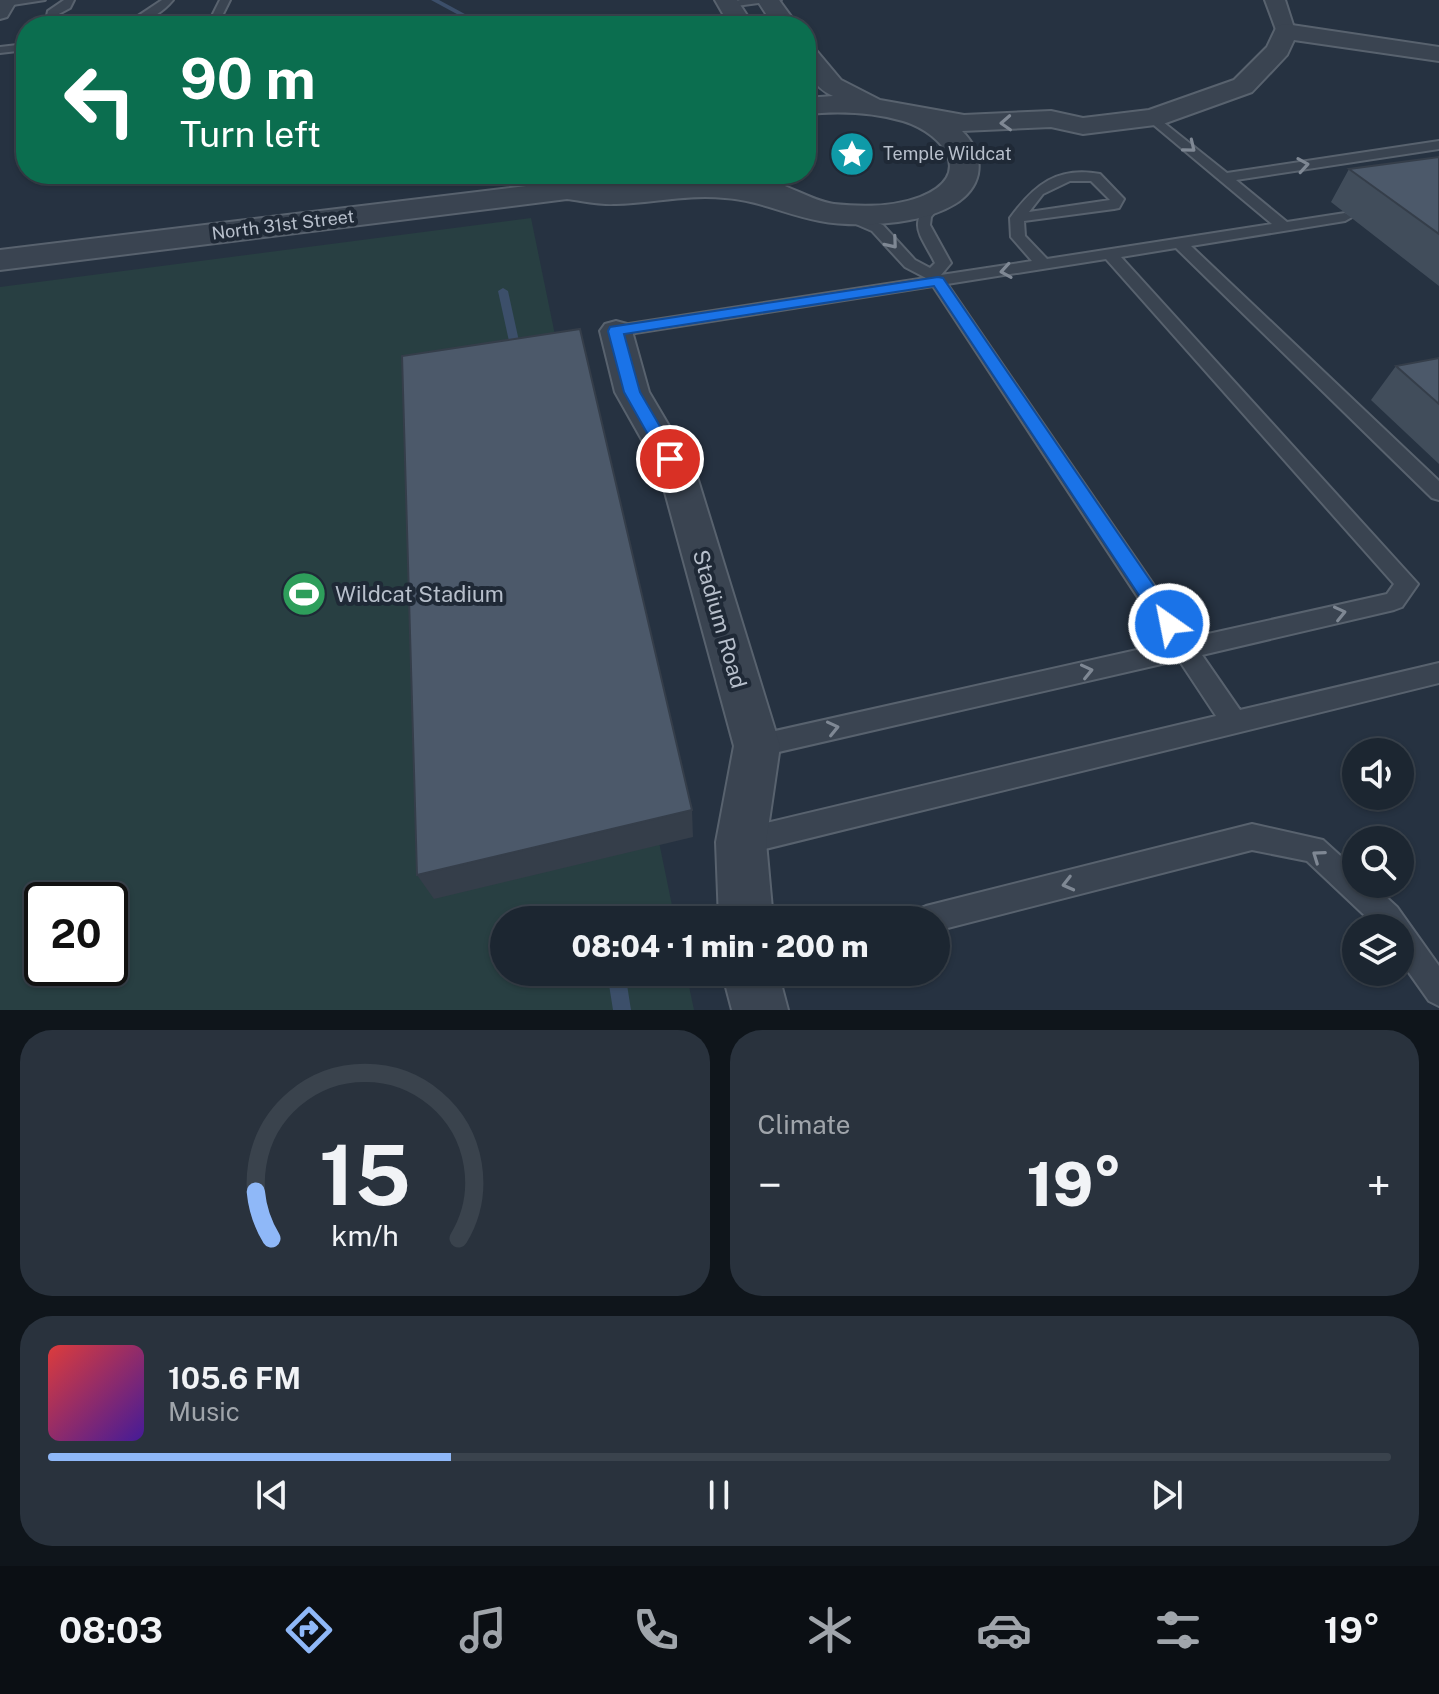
<!DOCTYPE html>
<html lang="en">
<head>
<meta charset="utf-8">
<style>
	:root { --surface:#1c2631; --page:#29323d; --text:#f1f3f6; --muted:#a0a5ab; --line:#3a434d; --accent:#8fb8f8 }
	body { margin:0; font-family:"Public Sans",sans-serif; background:var(--page); color:var(--text); height:100vh; display:flex; flex-direction:column; font-size:30px; white-space:nowrap }
	* { box-sizing:border-box; margin:0 }
	p { font-size:26px; color:var(--muted) }
	.icon { flex:none; width:44px; height:44px; fill:none; stroke:currentColor; stroke-width:2; stroke-linecap:round; stroke-linejoin:round }
	.map { position:relative; height:1010px; overflow:hidden }
	.panel { display:flex; flex-direction:column; gap:20px; padding:20px; background:#0f151b; flex:1 }
	.panel>* { flex:none }
	.top-card { position:absolute; left:16px; top:16px; width:800px; height:168px; border-radius:32px; box-shadow:0 2px 6px #0004,0 0 0 2px var(--line); background:#0b6e4f; color:#fff; overflow:hidden }
	.fabs { position:absolute; left:1342px; top:738px; display:grid; gap:16px }
	.fabs a { display:grid; place-items:center; width:72px; height:72px; border-radius:50%; background:var(--surface); box-shadow:0 2px 6px #0004,0 0 0 2px var(--line); font-size:40px }
	.speed { position:absolute; left:24px; top:882px; display:flex; gap:16px; font-size:40px; font-weight:700; text-align:center }
	.speed>* { display:grid; place-content:center; width:104px; height:104px; border-radius:50%; background:var(--surface); box-shadow:0 2px 6px #0004,0 0 0 2px var(--line); line-height:1 }
	.speed .limit { border:4px solid #111; border-radius:12px; background:#fff; color:#111 }
	.pin { position:absolute; display:grid; place-items:center; width:68px; height:68px; color:#fff; margin:-34px; border:4px solid #fff; border-radius:50%; box-shadow:0 2px 8px #0007 }
	.me { position:absolute; width:88px; margin:-44px; rotate:327deg; stroke-linejoin:round; filter:drop-shadow(0 0 6px #0008) }
	.turn { display:flex; align-items:center; gap:28px; height:168px; padding:0 32px; font-size:36px }
	.turn .icon { width:104px; height:104px; stroke-width:2.5 }
	.turn b { display:block; font-size:56px; line-height:68px }
	.big { font-size:60px; font-weight:800; line-height:1.1 }
	.panel .card { flex:1; display:flex; flex-direction:column; justify-content:center; gap:12px; min-width:0; padding:0 28px; border-radius:32px; background:var(--page) }
	.panel .dial { align-items:center; gap:0 }
	.dial svg { height:208px; overflow:visible; fill:none; stroke:var(--line); stroke-width:7; stroke-linecap:round; text-anchor:middle }
	.dial text { fill:var(--text); stroke:none }
	.song { display:flex; align-items:center; gap:24px }
	.cover { width:96px; height:96px; border-radius:12px; background:linear-gradient(135deg,hsl(0 70% 55%),hsl(260 70% 35%)) }
	.played { height:8px; border-radius:4px; background:linear-gradient(90deg,var(--accent) 30%,var(--line) 30%) }
	.keys { display:flex; justify-content:space-around; direction:ltr }
	.heat { display:flex; justify-content:space-between; align-items:center; font-size:44px; direction:ltr }
	.panel .tiles { flex:1; display:grid; gap:20px; grid-template-columns:1fr 1fr }
	.card:last-child { grid-column:span 2 }
	.trip { position:absolute; left:490px; top:906px; width:460px; height:80px; border-radius:40px; background:var(--surface); box-shadow:0 2px 6px #0004,0 0 0 2px var(--line); font-weight:800; line-height:80px; text-align:center }
	.tabs { display:flex; height:128px; justify-content:space-around; align-items:center; background:#0b0f14; color:var(--muted) }
	.tabs .icon { width:56px; height:56px }
	.tabs .on { color:var(--accent) }
	.tabs b { font-size:36px; color:var(--text) }
	.map>svg:first-child { display:block }
</style>
</head>
<body>
<div class="map">
<svg width="1439" height="1010" viewBox="0 0 1439 1010">
	<rect width="100%" height="100%" fill="#263241"/>
	<path fill="#283f42" fill-rule="evenodd" d="M531 218 675 920H504V972H686L694 1010H0V287ZM42 900H110V968H42Z"/>
	<g fill="none" stroke-linecap="round" stroke-linejoin="round">
		<path fill="#3c4f6a" fill-rule="evenodd" d="M431 0H439L487 26H479Z
			M503 288 508 291 522 355 517 358 512 355 498 291Z
			M607 972H625L631 1010H613Z"/>
		<g stroke="#58626e" stroke-width="4">
			<path id="service" d="M45 0 6 6 1 3 6 0Z
				M64 0H74L70 8 57 15 55 21 70 26 45 25 48 11Z
				M162 0H173C149 29 116 26 82 26L138 16Z
				M220 0H230L217 26H207Z
				M740 0H781L729 7 724 4Z
				M26 44V50L0 53V47Z
				M1153 114 1227 173 1439 141V149L1236 180 1287 222 1345 213 1352 217 1345 221 1191 246 1439 481V500L1432 498 1176 248 1121 257 1418 584 1402 607 1394 610 1202 655 1240 710 1439 663V683L741 855 732 851 728 842 732 833 741 829 1216 716 1179 660 757 757 748 754 745 746 748 738 757 735 1168 643 933 286 616 336 608 331 616 326 926 278 905 267 872 231 842 218V212L847 211 883 225 915 260 930 268 935 263C920 233 907 226 932 198H942L944 201 931 217 930 225 951 263 941 275 1032 261 1011 237 1010 218C1034 185 1057 166 1100 174L1124 199 1119 208 1114 209 1024 221 1025 236 1047 259 1272 224 1149 121 1147 118ZM1070 181H1091L1110 200 1029 212 1043 194ZM1106 259 1394 584 1387 594 1190 638 947 284Z
				M1252 824 1323 840 1356 870V884H1372L1397 907 1439 966V1006L1429 1001 1400 960V928H1378L1307 861 1252 850 936 931V920H912L916 910 926 906Z"/>
		</g>
		<g stroke="#58626e" stroke-width="4">
			<path id="minor" d="M0 0H17L7 17 0 19Z
				M1265 0H1285L1295 31 1292 35H1278Z
				M616 321 627 324 632 331 649 392 695 470 780 746 766 842 773 920H719L716 842 734 746 659 470 615 392 600 331 605 324Z
				M722 972H778L788 1010H732Z"/>
		</g>
		<g stroke="#58626e" stroke-width="4">
			<path id="tertiary" d="M715 0H737L754 26H730Z
				M757 0H779L798 26H774Z
				M1285 24 1439 47V61L1294 40 1287 55 1252 92 1163 124 1083 134 1051 127 962 131C974 143 981 157 978 174 967 226 860 229 820 221 787 215 758 200 725 198 688 194 653 203 616 204 600 205 583 201 567 199L0 270V250L567 181 614 186 670 179 748 182C771 172 808 201 834 204 861 207 894 207 920 197 975 176 945 134 903 121 872 112 838 111 806 114V98L833 96C811 86 806 69 806 47L815 49 841 80 880 100 964 115 1051 111 1083 118 1149 110 1234 80 1267 47 1277 26Z"/>
		</g>
		<use href="#service" fill="#3a4451" fill-rule="evenodd"/>
		<use href="#minor" fill="#3a4451" fill-rule="evenodd"/>
		<use href="#tertiary" fill="#3a4451" fill-rule="evenodd"/>
	</g>
	<path fill="#414d5b" d="M1439 157V286L1331 202 1349 169Z
		M1439 358V464L1371 400 1396 366Z"/>
	<path fill="#353e4a" d="M692 810 693 837 434 899 417 875Z"/>
	<path fill="#4c596a" stroke="#353e4a" stroke-width="2" d="M1439 157V234L1349 169Z
		M580 329 692 810 417 875 402 356Z
		M1439 358V404L1396 366Z"/>
	<defs><path id="oneway-chevron" d="M-2-3.5L2.5 0L-2 3.5" fill="none" stroke-width="1.6" stroke-linecap="round" stroke-linejoin="round" transform="scale(2)"/></defs>
	<g stroke="#7f8894">
		<use href="#oneway-chevron" transform="translate(1006 123) rotate(177)"/>
		<use href="#oneway-chevron" transform="translate(1190 147) rotate(39)"/>
		<use href="#oneway-chevron" transform="translate(1303 165) rotate(-9)"/>
		<use href="#oneway-chevron" transform="translate(892 243) rotate(50)"/>
		<use href="#oneway-chevron" transform="translate(1006 271) rotate(171)"/>
		<use href="#oneway-chevron" transform="translate(1340 613) rotate(-13)"/>
		<use href="#oneway-chevron" transform="translate(1087 671) rotate(-13)"/>
		<use href="#oneway-chevron" transform="translate(833 728) rotate(-13)"/>
		<use href="#oneway-chevron" transform="translate(1318 856) rotate(-145)"/>
		<use href="#oneway-chevron" transform="translate(1068 884) rotate(166)"/>
	</g>
	<path fill="#1a73e8" stroke="#114b97" stroke-width="2" d="M938 277 943 278 1176 618 1179 624 1176 630 1169 632 1162 630 934 286 624 334 640 392 679 459 677 463H664L624 392 608 331 610 327Z"/>
	<defs>
		<g id="sight-disc" transform="scale(2.3)"><circle r="9.5" fill="#0f9aa8" stroke="#1f2936"/><path d="M0-6L1.8-2.2L6-1.7L2.9 1.2L3.7 5.4L0 3.3L-3.7 5.4L-2.9 1.2L-6-1.7L-1.8-2.2Z" fill="#fff"/></g>
		<g id="stadium-disc" transform="scale(2.3)"><circle r="9.5" fill="#2e9e5b" stroke="#1f2936"/><path d="M0-5a6.5 5 0 1 0 0 10a6.5 5 0 1 0 0-10ZM-3.5-1.8h7v3.6h-7Z" fill="#fff"/></g>
	</defs>
	<g fill-rule="evenodd">
		<use href="#sight-disc" x="852" y="154"/>
		<use href="#stadium-disc" x="304" y="594"/>
	</g>
	<g text-anchor="middle" stroke-width="8" stroke-linejoin="round" paint-order="stroke">
		<g font-size="18" fill="#b7bfcb" stroke="#1f2936" text-anchor="start">
			<text x="883" y="160">Temple Wildcat</text>
		</g>
		<g font-size="18" fill="#b7bfcb" stroke="#1f2936">
			<text transform="translate(283 225) rotate(-7)" y="6">North 31st Street</text>
		</g>
		<g font-size="22" fill="#b7bfcb" stroke="#1f2936" text-anchor="start">
			<text x="335" y="602">Wildcat Stadium</text>
		</g>
		<g font-size="22" fill="#b7bfcb" stroke="#1f2936">
			<text transform="translate(720 619) rotate(74)" y="8">Stadium Road</text>
		</g>
	</g>
</svg>
<div class="fabs">
<a><svg class="icon" aria-label="sound" viewBox="0 0 24 24"><path d="M4 9h4l5-4v14l-5-4H4zM17 9q2 3 0 6"/></svg></a>
<a><svg class="icon" aria-label="search" viewBox="0 0 24 24"><circle cx="10" cy="10" r="6"/><path d="M15 15l6 6"/></svg></a>
<a><svg class="icon" aria-label="layers" viewBox="0 0 24 24"><path d="M12 4l9 5-9 5-9-5zM3 14l9 5 9-5"/></svg></a>
</div>
<div class="speed"><div class="limit">20</div></div>
<div class="pin" style="left:670px;top:459px;background:#d93025"><svg class="icon" aria-label="arrive" viewBox="0 0 24 24"><path d="M6 21V4h12l-3 4 3 4H6"/></svg></div>
<svg class="me" style="left:1169px;top:624px" viewBox="-20 -20 40 40"><circle r="17" fill="#1a73e8" stroke="#fff" stroke-width="3"/><path d="M0-11L8 9 0 5-8 9z" fill="#fff"/></svg>
<div class="trip">08:04 · 1 min · 200 m</div>
<div class="top-card">
<div class="turn"><svg class="icon" aria-label="left" viewBox="0 0 24 24"><path d="M17 20v-9H6M10 6l-5 5 5 5"/></svg><div><b>90 m</b>Turn left</div></div>
</div>
</div>
<section class="panel">
<div class="tiles">
<div class="card dial"><svg viewBox="0 0 100 80">
<path d="M14 69A42 42 0 1 1 86 69"/>
<path d="M14 69A42 42 0 0 1 8 51" stroke="#8fb8f8"/>
<text x="50" y="56" font-size="32" font-weight="700">15</text>
<text x="50" y="72" font-size="11">km/h</text>
</svg></div>
<div class="card"><p>Climate</p>
<div class="heat"><a>−</a><b class="big">19°</b><a>+</a></div>
</div>
<div class="card">
<div class="song"><i class="cover"></i><div><b>105.6 FM</b><p>Music</p></div></div>
<div class="played"></div>
<div class="keys"><svg class="icon" aria-label="previous" viewBox="0 0 24 24"><path d="M18 5L8 12l10 7zM5 5v14"/></svg><svg class="icon" aria-label="pause" viewBox="0 0 24 24"><path d="M8 5v14M16 5v14"/></svg><svg class="icon" aria-label="next" viewBox="0 0 24 24"><path d="M6 5l10 7-10 7zM19 5v14"/></svg></div>
</div>
</div>
</section>
<nav class="tabs">
<b>08:03</b>
<svg class="icon on" aria-label="directions" viewBox="0 0 24 24"><path d="M12 3l9 9-9 9-9-9zM9 14v-3h6M13 9l2 2-2 2"/></svg>
<svg class="icon" aria-label="music" viewBox="0 0 24 24"><path d="M9 18V5l10-2v13"/><circle cx="6" cy="18" r="3"/><circle cx="16" cy="16" r="3"/></svg>
<svg class="icon" aria-label="phone" viewBox="0 0 24 24"><path d="M5 4h4l2 5-3 2q2 4 5 5l2-3 5 2v4C11 20 4 13 5 4z"/></svg>
<svg class="icon" aria-label="climate" viewBox="0 0 24 24"><path d="M12 3v18M4 7l16 10M4 17L20 7"/></svg>
<svg class="icon" aria-label="car" viewBox="0 0 24 24"><path d="M5 17H2v-5l4-1 3-4h7l3 4 3 1v5h-3M9 17h6M6 11h13"/><circle cx="7" cy="17" r="2"/><circle cx="17" cy="17" r="2"/></svg>
<svg class="icon" aria-label="filters" viewBox="0 0 24 24"><path d="M4 7h16M4 17h16"/><circle cx="9" cy="7" r="2"/><circle cx="15" cy="17" r="2"/></svg>
<b>19°</b>
</nav>
</body>
</html>
